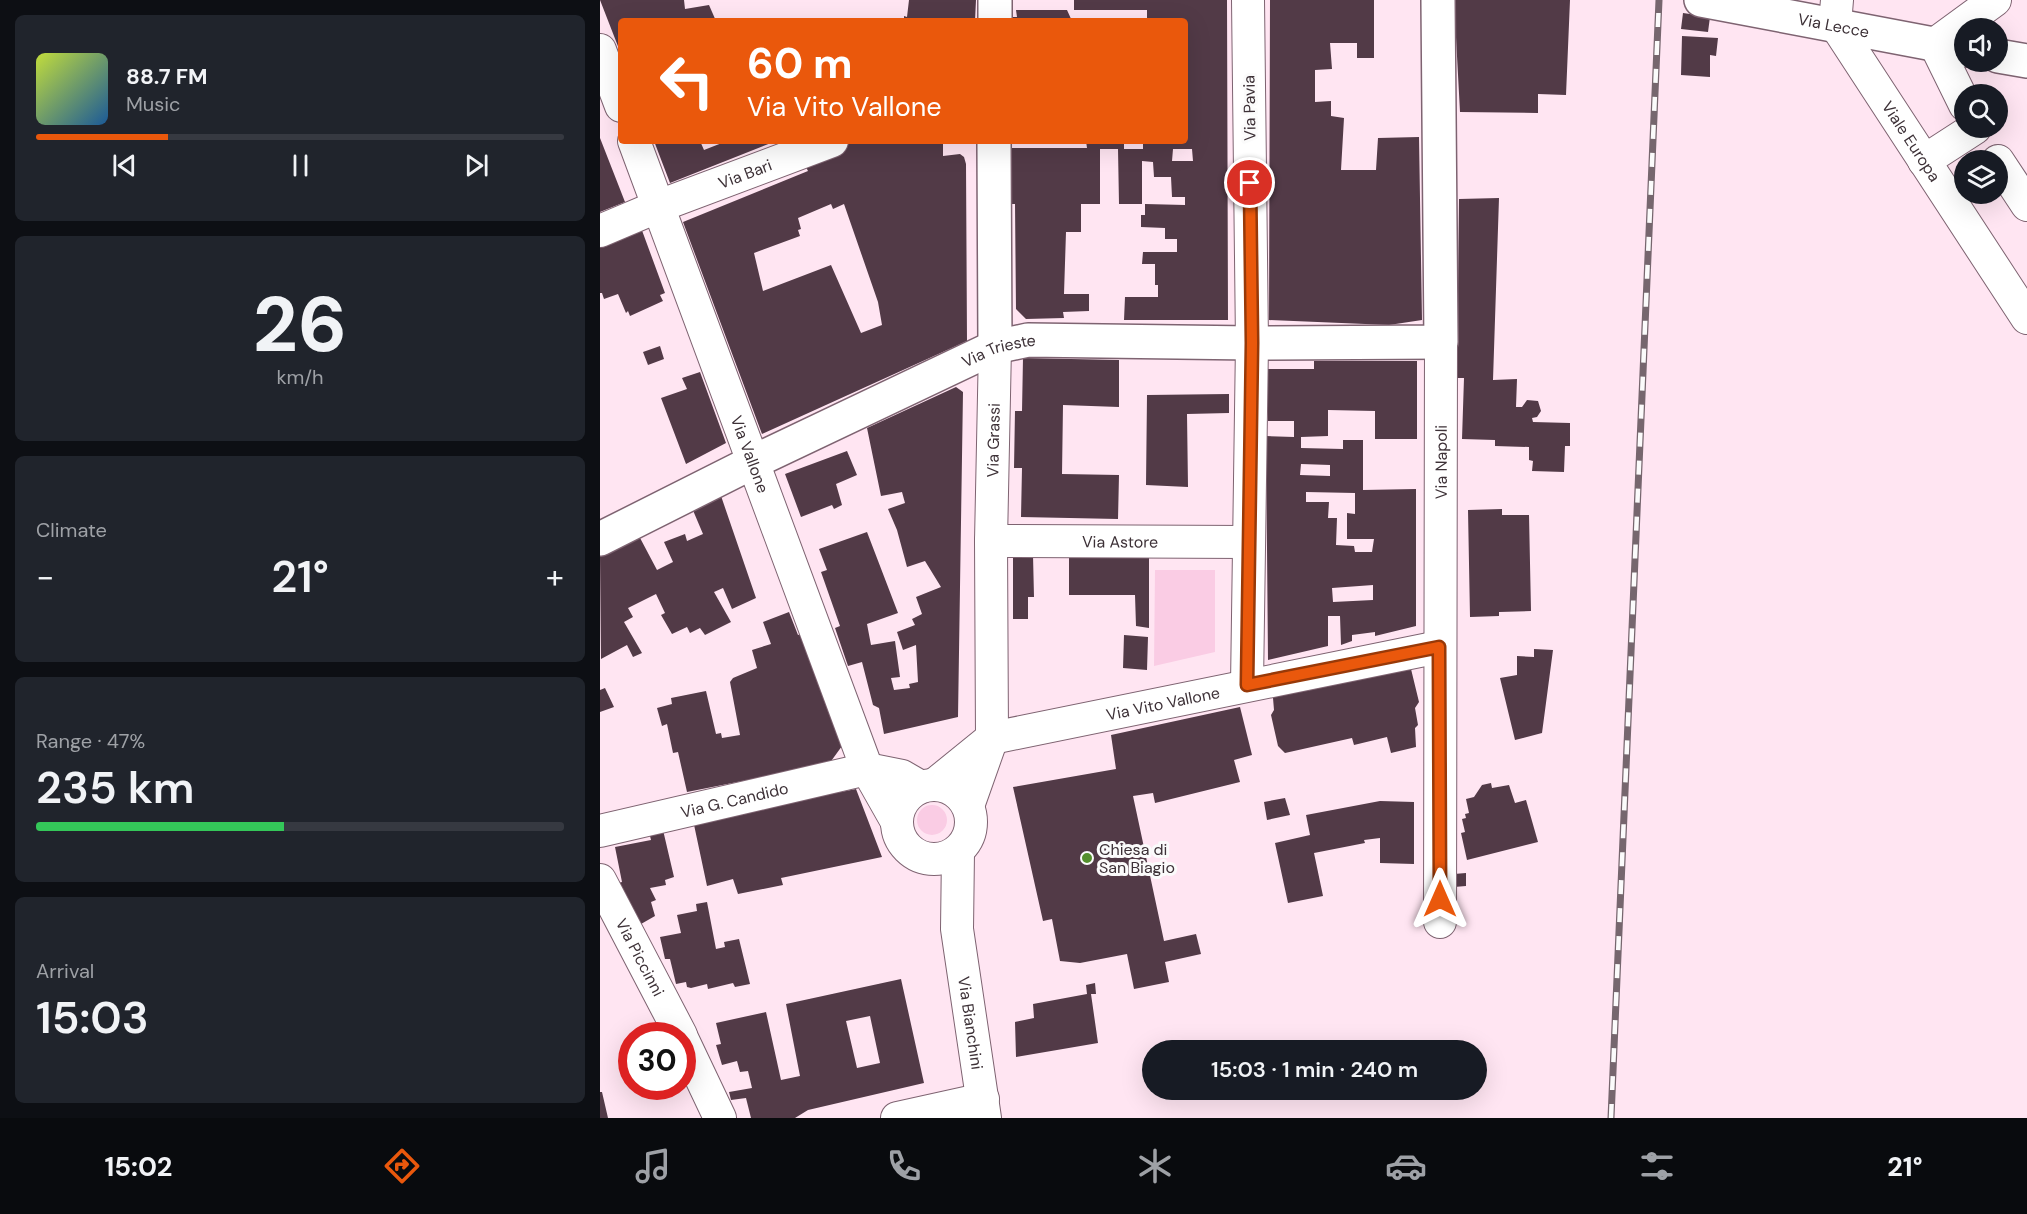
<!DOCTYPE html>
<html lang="en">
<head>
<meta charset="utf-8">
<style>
	:root { --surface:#171b24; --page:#20242c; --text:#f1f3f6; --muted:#9ea1a6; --line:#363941; --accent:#ea580c }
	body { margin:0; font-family:"DM Sans",sans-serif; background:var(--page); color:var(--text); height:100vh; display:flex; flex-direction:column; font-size:22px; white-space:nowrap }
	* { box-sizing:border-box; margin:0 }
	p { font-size:20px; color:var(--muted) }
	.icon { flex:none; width:33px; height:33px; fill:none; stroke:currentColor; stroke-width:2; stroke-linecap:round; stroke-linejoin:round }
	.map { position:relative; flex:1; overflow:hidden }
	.details { display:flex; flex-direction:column; gap:15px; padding:15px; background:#0d0f14; width:600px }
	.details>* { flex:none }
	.banner { position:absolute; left:18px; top:18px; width:570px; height:126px; border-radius:6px; box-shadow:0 6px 24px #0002; background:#ea580c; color:#fff; overflow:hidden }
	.buttons { position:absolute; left:1354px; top:18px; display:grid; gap:12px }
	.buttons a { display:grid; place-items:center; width:54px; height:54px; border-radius:50%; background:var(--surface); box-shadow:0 6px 24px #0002; font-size:30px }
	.speed { position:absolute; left:18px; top:1022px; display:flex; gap:12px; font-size:30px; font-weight:700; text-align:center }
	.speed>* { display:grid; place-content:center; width:78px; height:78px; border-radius:50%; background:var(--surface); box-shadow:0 6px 24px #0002; line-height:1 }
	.speed .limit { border:9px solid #d22; background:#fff; color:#111 }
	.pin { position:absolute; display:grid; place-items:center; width:51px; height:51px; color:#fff; margin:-26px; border:3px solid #fff; border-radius:50%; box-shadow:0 2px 6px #0007 }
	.me { position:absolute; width:66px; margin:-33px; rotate:0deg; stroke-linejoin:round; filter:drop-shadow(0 0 4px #0008) }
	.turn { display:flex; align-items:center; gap:21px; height:126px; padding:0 30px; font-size:27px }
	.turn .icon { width:78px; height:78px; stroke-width:2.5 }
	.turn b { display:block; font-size:42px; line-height:51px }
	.big { font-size:45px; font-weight:600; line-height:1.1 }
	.details .card { flex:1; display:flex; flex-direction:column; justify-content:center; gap:9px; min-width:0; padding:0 21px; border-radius:9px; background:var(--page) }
	.details .dial { align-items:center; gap:0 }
	.dial b { font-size:78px; line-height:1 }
	.song { display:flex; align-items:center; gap:18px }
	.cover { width:72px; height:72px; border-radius:9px; background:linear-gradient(135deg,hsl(70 70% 55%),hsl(210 70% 35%)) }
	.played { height:6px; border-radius:3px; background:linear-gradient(90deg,var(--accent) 25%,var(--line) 25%) }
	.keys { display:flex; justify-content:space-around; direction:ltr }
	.heat { display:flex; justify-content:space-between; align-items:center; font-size:33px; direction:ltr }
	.charge { height:9px; border-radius:4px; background:linear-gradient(90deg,#34c759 47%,var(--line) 0) }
	.trip { position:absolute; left:542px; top:1040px; width:345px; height:60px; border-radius:30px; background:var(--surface); box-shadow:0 6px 24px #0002; font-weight:600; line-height:60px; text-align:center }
	.tabs { display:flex; height:96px; justify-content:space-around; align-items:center; background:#090b0e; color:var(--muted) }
	.tabs .icon { width:42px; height:42px }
	.tabs .active { color:var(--accent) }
	.tabs b { font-size:27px; color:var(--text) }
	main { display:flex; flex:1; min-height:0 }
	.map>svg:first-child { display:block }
</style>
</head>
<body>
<main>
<section class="details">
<div class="card">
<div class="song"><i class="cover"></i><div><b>88.7 FM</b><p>Music</p></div></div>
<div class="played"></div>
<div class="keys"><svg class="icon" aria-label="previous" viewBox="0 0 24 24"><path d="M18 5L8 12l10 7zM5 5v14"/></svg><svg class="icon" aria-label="pause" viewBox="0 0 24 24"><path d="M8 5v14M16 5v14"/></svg><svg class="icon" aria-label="next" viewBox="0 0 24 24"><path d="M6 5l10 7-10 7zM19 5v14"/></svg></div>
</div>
<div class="card dial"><b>26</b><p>km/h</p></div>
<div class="card"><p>Climate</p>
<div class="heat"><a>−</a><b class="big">21°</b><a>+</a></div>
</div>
<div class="card"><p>Range · 47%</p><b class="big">235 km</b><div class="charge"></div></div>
<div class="card"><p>Arrival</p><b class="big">15:03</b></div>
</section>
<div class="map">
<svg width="1427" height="1118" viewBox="0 0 1427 1118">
	<rect width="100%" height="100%" fill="#ffe5f2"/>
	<path fill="#facce4" d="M555 570H615V652L554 666Z
		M317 820a15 15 0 1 1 30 0a15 15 0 1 1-30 0Z"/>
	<path fill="#523a47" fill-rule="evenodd" d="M0 0H84L85 9 109 5 116 21H21V54Z
		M309 0H376L375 21H304V16L307 17Z
		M474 0H627L628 320H524L525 297H558V285H555V264H542L543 252H577V239H565V228L541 227V215H545V204L585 205V197H572L571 177H554L553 162 542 161V204H519L518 149H500V204H481V232H466L464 294H489V311L463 312 464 318 426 319 416 309 415 204H410L411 148H487L486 141H524V149H543V141H585V21H547V10H474ZM573 149H592L593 161H572Z
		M670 0H774V58H757V43H730L732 69 715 70V102L731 101V116L744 118 741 170H776L778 138 819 137 822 320 789 325 669 320Z
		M854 0H970L966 95 938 94V113L860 112Z
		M416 10H467L472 21H411V17H417Z
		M1083 13 1110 17 1108 32 1081 29Z
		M1082 36 1118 38 1116 56 1110 55V77L1081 75Z
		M0 138 25 202 0 212Z
		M54 141H100L104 150 127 141H176L70 183Z
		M252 141H343V156L360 154 364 157 366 164 367 341 162 434 83 222 208 171 203 161ZM231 204 233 209 244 204 278 302 282 325 261 333 231 265 163 291 154 253 200 236 198 230 201 229 198 218Z
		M899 198 893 380 917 379 916 407H922L927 400 938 401 941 411 937 417 932 418 933 422 970 423V446H965L964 472 932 471 933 461 929 460V447L895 446V440L862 439 864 378H857L859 199Z
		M40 225 65 293 60 295 63 301 30 316 28 311 26 313 18 294 4 299 2 293H0V241Z
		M60 346 64 359 48 365 43 352Z
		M423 358 519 360V407L463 405 462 474 519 475 518 519 421 517 422 468H414L415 411H422Z
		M714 361H817V439H775V411L728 410V436L701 437V448L743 449V440H763V490L816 489V626L775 636V632L752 635V641L741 645 740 616H728V646L668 660 666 436 694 437V421H668V369H714ZM701 464 730 465V476L700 475ZM706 492 755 493V514L747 513V539H774L772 552H755L754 546 736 545 737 518H728L729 502H706ZM773 585V600L733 602 732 588Z
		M100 372 126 443 86 464 61 398 87 389 82 378Z
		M356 387 363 392 358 717 284 734 279 708 273 705 262 662 248 666 235 628 240 626 221 572 227 570 219 549 267 532 298 613 267 624 271 645 295 641 300 677 291 678 294 690 310 688 309 684 318 682 316 645 303 650 297 632 315 625 312 619 322 614 316 597 341 587 325 561 307 567 297 530 288 509 305 503 302 492 281 496 267 428Z
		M629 394V413L587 414 588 487 546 485 547 395Z
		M247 451 257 475 236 484 242 505 234 509 232 505 201 517 185 474Z
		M120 493 156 598 132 609 123 588 114 592 131 622 105 635 100 628 90 633 87 627 72 634 61 615 65 613 56 594 28 608 33 617 24 622 42 653 33 657 27 645 1 659 0 557 39 536 57 570 73 562 64 542 85 534 87 541 103 534 92 508Z
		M902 509V515H929L931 611 899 612V616L870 617 868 510Z
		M413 555H433L434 597H428V619H413Z
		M469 556H549V628L536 626 535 595H469Z
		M189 612 198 635 201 634 242 746 229 764 87 792 78 752 73 753 67 724 62 726 57 708 72 704 71 698 106 691 116 734 121 733 122 738 140 735 130 682 133 678 157 668 152 650 171 644 163 622Z
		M524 635 548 637 547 670 523 668Z
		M934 649 953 650 942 733 915 740 900 678 917 675V656L934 657Z
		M807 665 811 669 819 702 815 708 818 725 815 728 816 747 791 753 787 737 754 745 752 738 685 753 678 746 671 715 674 710 673 698 675 693 702 687 706 691 746 682 749 676Z
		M5 688 14 707 0 712V690Z
		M640 707 652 755 634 760 640 782 555 803 553 793 533 796 564 941 596 934 601 954 565 962 569 982 534 989 527 954 480 963 460 961 452 919 443 921 413 787 516 769 511 735Z
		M891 783 892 788 909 785 915 803 926 800 938 842 867 860 861 833 865 832 862 819 866 818 865 814 869 813 866 799 874 797 882 785Z
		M256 789 282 857 181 878 183 885 138 894 133 879 107 886 93 820Z
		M685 798 690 815 667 820 664 802Z
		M780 801 814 802V864L780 863V838L764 840 765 843 714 853 723 896 688 903 675 843 710 835 706 815Z
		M63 830 74 877 65 880 66 885 50 888 56 900 51 902 55 916 41 924 18 883 22 882 15 847 51 840 49 832Z
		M866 873V886L854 887V874Z
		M107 902 116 949 125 947 124 942 139 939 150 984 135 987 133 983 108 989 107 984 91 988 87 987 86 982 76 984 70 959H65L60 937 81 933 77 915 97 911 96 904Z
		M301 979 324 1083 208 1110 195 1118H151L146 1098 131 1100 129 1092 152 1088 148 1071 140 1072 137 1061 122 1065 116 1045 121 1044 116 1023 166 1012 181 1080 200 1076 186 1004ZM270 1016 280 1063 257 1068 246 1021Z
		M495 983 496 994H491L498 1043 416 1057 415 1022 434 1018 433 1004 487 994 486 985Z
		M0 1092H2L8 1118H0Z"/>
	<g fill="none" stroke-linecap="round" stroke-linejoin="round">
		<g stroke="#7e6371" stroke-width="34">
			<g id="street">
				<path id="s1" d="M1237 0 1235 24 1427 318"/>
				<path d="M0 50 21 106"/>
				<path d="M1365 105 1335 44 1395 0"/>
				<path id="s2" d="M34 141 267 769 297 822"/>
				<path d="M1324 161 1375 128"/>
				<path d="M1398 161 1427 205"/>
				<path id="s3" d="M0 231 59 206 232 141"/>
				<path id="s4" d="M391 541 649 542"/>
				<path d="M647 685 652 343 648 0"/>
				<circle cx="334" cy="822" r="37"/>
				<path id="s5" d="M334 785 392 738 839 647"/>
				<path id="s6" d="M368 806 392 738 391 541 395 347"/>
				<path id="s7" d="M0 831 267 769 302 776 321 787"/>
				<path id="s8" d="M358 852 357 929 385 1118"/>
				<path id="s9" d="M0 880 81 1035"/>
				<path id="s10" d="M840 922 841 342"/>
				<path d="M82 1038 120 1118"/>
				<path d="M297 1118 383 1099"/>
			</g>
		</g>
		<g stroke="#7e6371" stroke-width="36">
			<g id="secondary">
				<path id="s11" d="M1101 0 1365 50"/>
				<path d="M395 21V0"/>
				<path d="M1398 56 1427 61"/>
				<path d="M394 141 395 347"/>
				<path id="s12" d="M0 539 153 462 395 347 428 340 652 343 841 342 838 0"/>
			</g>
		</g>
		<use href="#street" stroke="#fff" stroke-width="32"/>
		<use href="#secondary" stroke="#fff" stroke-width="33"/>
		<g stroke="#76666e" stroke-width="7">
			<path id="rail" d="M1011 1118 1059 0"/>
		</g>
		<use href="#rail" stroke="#fbfbfb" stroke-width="4.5" stroke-dasharray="14" stroke-linecap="butt"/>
	</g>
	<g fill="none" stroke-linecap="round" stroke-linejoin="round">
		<g stroke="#983908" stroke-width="15">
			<path id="route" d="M650 183 652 343 647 685 839 647 840 899"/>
		</g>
		<use href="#route" stroke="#ea580c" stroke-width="10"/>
	</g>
	<circle fill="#548f2d" stroke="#fbfbfb" stroke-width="2" cx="487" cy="858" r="6"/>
	<g text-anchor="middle" stroke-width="6" stroke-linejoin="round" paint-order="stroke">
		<g font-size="16" fill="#3d3137" stroke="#fbfbfb">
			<text dy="6" stroke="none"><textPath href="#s11" startOffset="135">Via Lecce</textPath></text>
			<text transform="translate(649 108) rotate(-91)" y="6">Via Pavia</text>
			<text dy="6" stroke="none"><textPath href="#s1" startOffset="164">Viale Europa</textPath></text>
			<text dy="6" stroke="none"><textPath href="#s3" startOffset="156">Via Bari</textPath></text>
			<text dy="6" stroke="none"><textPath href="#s12" startOffset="442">Via Trieste</textPath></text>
			<text dy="6" stroke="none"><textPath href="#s6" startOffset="370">Via Grassi</textPath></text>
			<text dy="6" stroke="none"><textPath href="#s2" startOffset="334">Via Vallone</textPath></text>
			<text dy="6" stroke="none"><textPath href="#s10" startOffset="460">Via Napoli</textPath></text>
			<text dy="6" stroke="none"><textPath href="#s4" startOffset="129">Via Astore</textPath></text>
			<text dy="6" stroke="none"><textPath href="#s5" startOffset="249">Via Vito Vallone</textPath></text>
			<text dy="6" stroke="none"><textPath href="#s7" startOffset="138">Via G. Candido</textPath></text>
			<text dy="6" stroke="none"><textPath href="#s9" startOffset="87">Via Piccinni</textPath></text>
			<text dy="6" stroke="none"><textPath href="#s8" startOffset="172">Via Bianchini</textPath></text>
		</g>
		<g font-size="16" fill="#3d3137" stroke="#fbfbfb" text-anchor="start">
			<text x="499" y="855">Chiesa di<tspan x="499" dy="18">San Biagio</tspan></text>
		</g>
	</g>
</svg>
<div class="buttons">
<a><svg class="icon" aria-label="sound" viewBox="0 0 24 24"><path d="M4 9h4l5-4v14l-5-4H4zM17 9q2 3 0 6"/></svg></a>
<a><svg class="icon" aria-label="search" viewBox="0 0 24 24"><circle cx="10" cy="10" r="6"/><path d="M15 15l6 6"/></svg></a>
<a><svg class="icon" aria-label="layers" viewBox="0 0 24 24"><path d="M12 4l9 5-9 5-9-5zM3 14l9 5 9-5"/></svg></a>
</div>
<div class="speed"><div class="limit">30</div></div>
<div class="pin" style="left:650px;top:183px;background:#d93025"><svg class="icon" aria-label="arrive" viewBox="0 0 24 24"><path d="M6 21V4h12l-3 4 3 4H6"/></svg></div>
<svg class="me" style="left:840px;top:899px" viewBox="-20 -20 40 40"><path d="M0-17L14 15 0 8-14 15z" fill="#ea580c" stroke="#fff" stroke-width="4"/></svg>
<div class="trip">15:03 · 1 min · 240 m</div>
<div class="banner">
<div class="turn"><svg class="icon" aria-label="left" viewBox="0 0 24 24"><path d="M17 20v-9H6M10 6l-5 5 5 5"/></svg><div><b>60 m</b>Via Vito Vallone</div></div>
</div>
</div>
</main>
<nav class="tabs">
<b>15:02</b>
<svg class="icon active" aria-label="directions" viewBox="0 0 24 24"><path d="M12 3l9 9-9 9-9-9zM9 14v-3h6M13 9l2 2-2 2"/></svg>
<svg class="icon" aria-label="music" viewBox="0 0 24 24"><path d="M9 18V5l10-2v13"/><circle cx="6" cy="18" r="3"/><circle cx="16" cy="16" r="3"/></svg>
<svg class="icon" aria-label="phone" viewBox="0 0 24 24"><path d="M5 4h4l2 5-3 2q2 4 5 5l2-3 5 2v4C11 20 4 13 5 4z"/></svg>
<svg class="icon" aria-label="climate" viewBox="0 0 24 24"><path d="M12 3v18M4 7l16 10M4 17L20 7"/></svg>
<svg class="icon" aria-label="car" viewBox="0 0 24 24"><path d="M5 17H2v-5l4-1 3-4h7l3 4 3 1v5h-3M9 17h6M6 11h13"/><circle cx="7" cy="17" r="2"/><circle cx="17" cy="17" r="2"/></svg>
<svg class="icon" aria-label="filters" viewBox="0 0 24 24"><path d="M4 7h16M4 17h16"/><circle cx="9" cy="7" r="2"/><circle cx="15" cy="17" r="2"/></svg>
<b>21°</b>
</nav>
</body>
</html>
